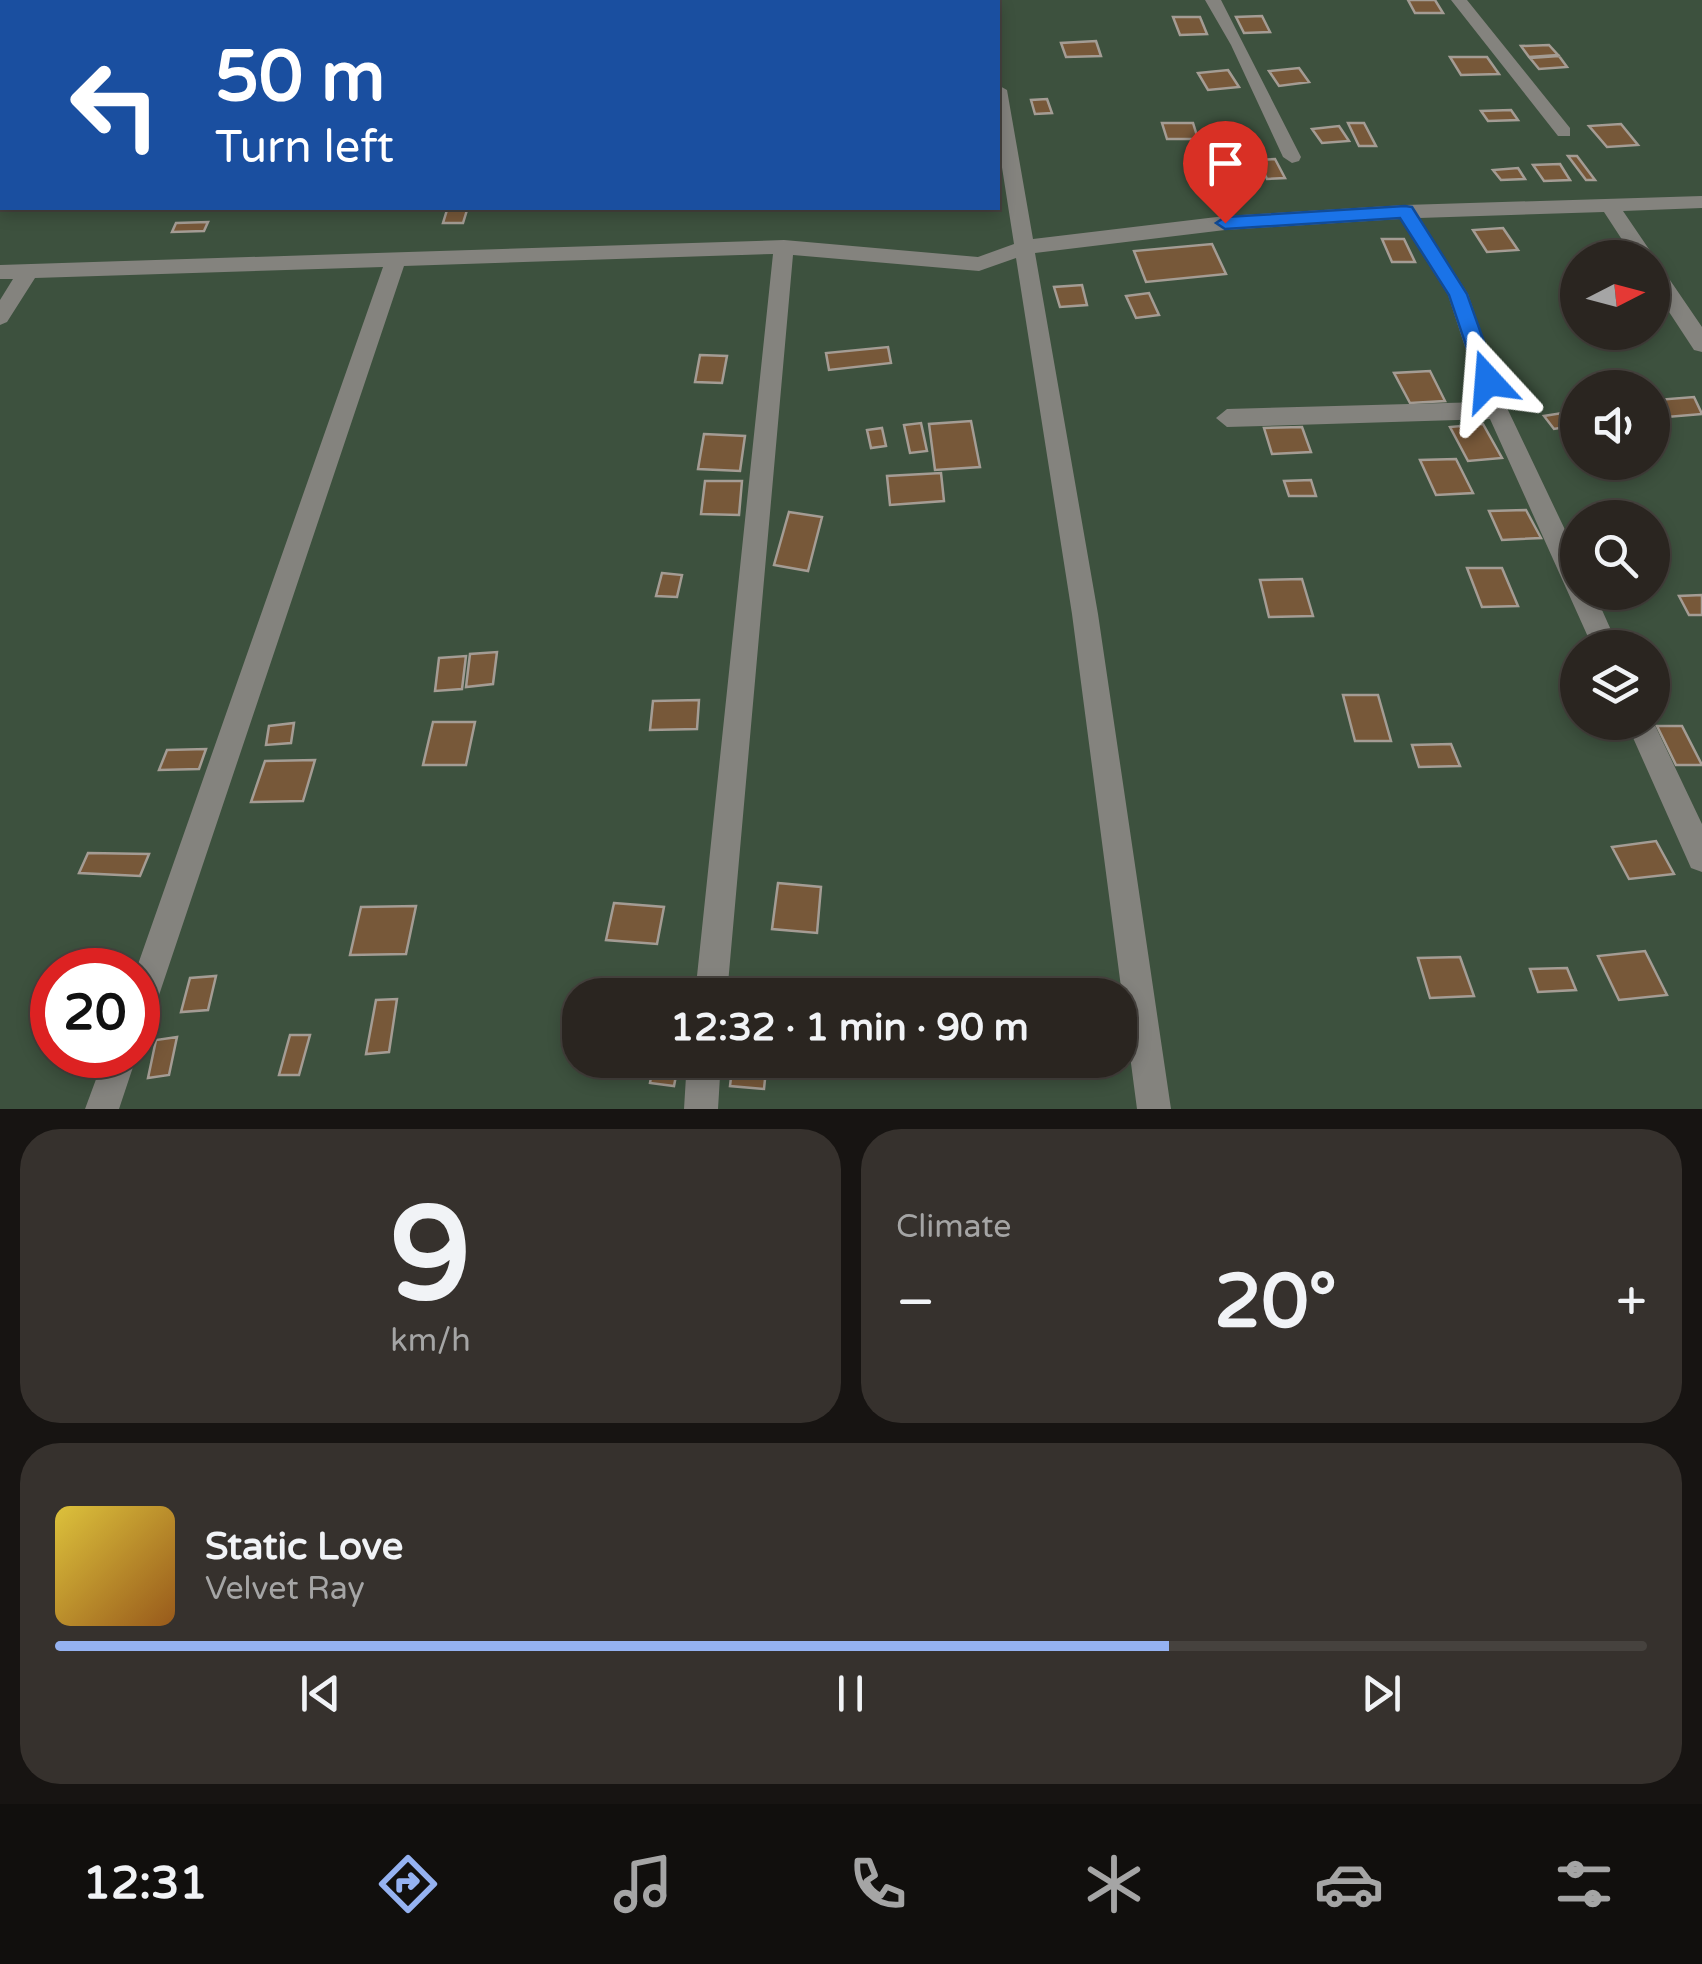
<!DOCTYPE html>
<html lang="en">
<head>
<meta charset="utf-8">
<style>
	:root { --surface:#2a2520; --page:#36312d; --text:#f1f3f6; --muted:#a5a5a5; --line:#46423e; --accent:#95b2f1 }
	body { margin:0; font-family:"Varela Round",sans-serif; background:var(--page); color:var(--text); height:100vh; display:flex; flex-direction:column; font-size:38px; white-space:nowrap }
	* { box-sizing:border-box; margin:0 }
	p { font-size:32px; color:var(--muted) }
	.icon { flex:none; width:55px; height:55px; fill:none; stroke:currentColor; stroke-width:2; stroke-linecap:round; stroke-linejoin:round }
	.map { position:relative; height:1109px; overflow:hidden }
	.panel { display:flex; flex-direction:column; gap:20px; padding:20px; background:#171412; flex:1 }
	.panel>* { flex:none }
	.guide { position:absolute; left:0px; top:0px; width:1000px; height:210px; box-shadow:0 5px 15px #0003,0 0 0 2px var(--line); background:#1a4fa0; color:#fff; overflow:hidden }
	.needle { width:65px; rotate:84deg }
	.tools { position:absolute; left:1560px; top:240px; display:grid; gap:20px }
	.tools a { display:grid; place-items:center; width:110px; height:110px; border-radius:50%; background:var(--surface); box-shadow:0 5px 15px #0003,0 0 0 2px var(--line); font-size:50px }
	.speed { position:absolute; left:30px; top:948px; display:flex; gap:20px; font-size:50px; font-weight:700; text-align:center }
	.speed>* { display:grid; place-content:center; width:130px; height:130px; border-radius:50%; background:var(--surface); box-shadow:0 5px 15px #0003,0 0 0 2px var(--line); line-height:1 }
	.speed .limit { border:15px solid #d22; background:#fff; color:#111 }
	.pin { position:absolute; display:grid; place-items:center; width:85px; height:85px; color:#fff; margin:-102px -42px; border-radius:50% 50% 50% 0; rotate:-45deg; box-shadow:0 0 10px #0007 }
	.pin .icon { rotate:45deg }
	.me { position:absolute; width:110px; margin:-55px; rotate:341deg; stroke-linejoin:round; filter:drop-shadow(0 0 8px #0008) }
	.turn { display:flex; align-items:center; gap:35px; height:210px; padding:0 50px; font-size:45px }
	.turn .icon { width:130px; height:130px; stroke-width:2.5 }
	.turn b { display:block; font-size:70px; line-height:85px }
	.big { font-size:75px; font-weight:700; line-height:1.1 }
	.panel .card { flex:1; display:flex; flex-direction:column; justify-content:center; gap:15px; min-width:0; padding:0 35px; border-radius:40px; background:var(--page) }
	.panel .dial { align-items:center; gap:0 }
	.dial b { font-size:130px; line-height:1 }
	.song { display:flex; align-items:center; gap:30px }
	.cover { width:120px; height:120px; border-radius:15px; background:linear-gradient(135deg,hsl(50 70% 55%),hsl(30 70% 35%)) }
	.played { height:10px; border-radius:5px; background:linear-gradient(90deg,var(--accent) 70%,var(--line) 70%) }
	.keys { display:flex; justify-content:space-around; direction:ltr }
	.heat { display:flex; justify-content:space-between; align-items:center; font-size:55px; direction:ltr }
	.panel .tiles { flex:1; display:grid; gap:20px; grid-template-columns:1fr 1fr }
	.card:last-child { grid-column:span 2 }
	.trip { position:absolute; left:562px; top:978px; width:575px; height:100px; border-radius:40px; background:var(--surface); box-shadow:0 5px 15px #0003,0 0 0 2px var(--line); font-weight:700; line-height:100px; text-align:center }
	.tabs { display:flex; height:160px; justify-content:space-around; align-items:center; background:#110f0d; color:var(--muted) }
	.tabs .icon { width:70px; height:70px }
	.tabs .on { color:var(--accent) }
	.tabs b { font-size:45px; color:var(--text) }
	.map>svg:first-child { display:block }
</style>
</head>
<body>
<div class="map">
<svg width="1702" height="1109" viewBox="0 0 1702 1109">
	<rect width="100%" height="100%" fill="#38312b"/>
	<path fill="#3d513e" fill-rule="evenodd" d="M0 0H1702V1109H0ZM2 2H998V208H2ZM1578 258H1652V332H1578ZM1578 388H1652V462H1578ZM1578 518H1652V592H1578ZM1578 648H1652V722H1578ZM52 970H138V1055H52ZM580 995H1120V1060H580Z"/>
	<path fill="#775839" stroke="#a49c94" stroke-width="2.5" d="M1408 0H1435L1443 13H1415Z
		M1262 16 1270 32 1244 33 1236 17Z
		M1173 17H1200L1207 34 1180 35Z
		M1096 41 1101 56 1066 57 1061 43Z
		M1549 45 1558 55 1529 57 1521 46Z
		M1559 56 1567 67 1539 69 1530 58Z
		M1450 57H1487L1499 74 1461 75Z
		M1299 68 1309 82 1279 86 1269 71Z
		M1228 70 1239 87 1208 90 1198 73Z
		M1047 99 1052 113 1035 114 1031 100Z
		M1511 110 1518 120 1488 121 1481 111Z
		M1162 123H1193L1198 139H1167Z
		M1348 123H1364L1376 146H1359Z
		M1621 124 1638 145 1607 147 1589 126Z
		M1339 126 1349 141 1322 143 1312 129Z
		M1568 156H1577L1595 180H1586Z
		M1275 159 1285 178 1267 179 1258 160Z
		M1560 164 1570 180 1544 181 1533 165Z
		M1518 168 1525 179 1501 180 1493 170Z
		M447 210H467L463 223H443Z
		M208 222 204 231 172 232 176 223Z
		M1503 228 1518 250 1487 252 1473 230Z
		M1382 239H1404L1415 262H1392Z
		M1212 244 1226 274 1146 282 1134 251Z
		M1082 285 1087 305 1060 307 1054 287Z
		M1149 293 1159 315 1136 318 1126 296Z
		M888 347 891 363 829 370 826 353Z
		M700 355 727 356 722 383 695 382Z
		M1430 371 1445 401 1410 403 1394 373Z
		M1694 397 1702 414 1667 417 1656 400Z
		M1562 413 1571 426 1554 429 1544 416Z
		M971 421 980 467 935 470 929 424Z
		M921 423 927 451 910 453 904 425Z
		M1483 424 1502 458 1468 461 1450 427Z
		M1302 427 1311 452 1272 454 1264 428Z
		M882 428 886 446 871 448 867 430Z
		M704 434 745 436 740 471 698 469Z
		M1456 459 1473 493 1436 495 1420 460Z
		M941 473 944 501 890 505 887 476Z
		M1311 480 1316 496H1289L1284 481Z
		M705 481H742L739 515 701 514Z
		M1526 510 1541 538 1502 540 1489 511Z
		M789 512 822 517 808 571 774 565Z
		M1467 568H1502L1518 606 1482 607Z
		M662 573 682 575 677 597 656 596Z
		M1302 579 1313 616 1269 617 1260 580Z
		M1702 595V615H1689L1679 596Z
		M497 652 493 684 466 687 470 654Z
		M1652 654 1668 686H1652Z
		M466 656 462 689 435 691 439 658Z
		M1343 695H1378L1391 741H1355Z
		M699 700 697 729 650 730 653 701Z
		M433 722H475L466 765H423Z
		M294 723 291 743 266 745 269 726Z
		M1657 726H1682L1702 765H1676Z
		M1451 744 1460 766 1419 767 1412 745Z
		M206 749 199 769 159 770 167 750Z
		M315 760 303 801 251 802 265 761Z
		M1656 841 1674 874 1629 879 1612 847Z
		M88 853 149 854 140 876 79 873Z
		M778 883 821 887 817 933 772 929Z
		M614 903 664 907 657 944 606 940Z
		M416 906 406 954 350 955 361 907Z
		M1645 951 1667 995 1619 1000 1598 956Z
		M1460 957 1474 996 1430 998 1418 958Z
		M1567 968 1576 990 1538 992 1530 969Z
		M216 976 208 1010 181 1012 190 978Z
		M397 999 389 1052 366 1054 376 1000Z
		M290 1035H310L299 1075H279Z
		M177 1037 169 1075 148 1078 156 1040Z
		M654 1060H679L674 1086 650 1083Z
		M733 1060H767L764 1089 730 1086Z"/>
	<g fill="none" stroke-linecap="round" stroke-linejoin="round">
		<path fill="#84837e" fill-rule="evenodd" d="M439 0H455V2H439Z
			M690 0H706V2H690Z
			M973 0H989V2H973Z
			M1205 0H1221L1301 157 1299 161 1292 163 1283 157 1231 45Z
			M1451 0H1467L1570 128V136H1558Z
			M998 85 1007 90 1033 239 1225 216 1405 205 1702 196V208L1623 211 1655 258 1653 262 1659 264 1702 327V352L1694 350 1652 286V258H1634L1604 212 1419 218 1468 294 1508 410 1578 557V592H1594L1619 648H1593L1490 419 1227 427 1216 418 1227 409 1483 402 1448 295 1400 219 1225 230 1035 253 1098 614 1171 1109H1137L1072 614 1016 258 979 271 793 255 727 995H695L773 254 404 266 154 1010 149 1021 138 1026 136 970 383 267 35 278 7 322 0 325V300L13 279H0V265L784 240 978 257 1014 244 998 142Z
			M1652 719 1702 824V872L1691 868 1626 722H1652Z
			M105 1055H137L119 1109H85Z
			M687 1060H721L718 1109H684Z"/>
	</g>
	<path fill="#1a73e8" stroke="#114b97" stroke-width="2.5" d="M1405 206 1412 207 1467 294 1498 381 1495 387H1480L1449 295 1400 218 1225 229 1216 223 1225 217Z"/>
</svg>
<div class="tools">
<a><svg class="needle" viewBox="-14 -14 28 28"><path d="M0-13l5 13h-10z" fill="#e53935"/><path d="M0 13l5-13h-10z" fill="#a5a5a5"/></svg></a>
<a><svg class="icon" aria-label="sound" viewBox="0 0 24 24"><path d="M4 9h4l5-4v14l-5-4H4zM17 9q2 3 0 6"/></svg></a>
<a><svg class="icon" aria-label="search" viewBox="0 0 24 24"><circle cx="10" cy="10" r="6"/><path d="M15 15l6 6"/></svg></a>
<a><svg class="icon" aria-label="layers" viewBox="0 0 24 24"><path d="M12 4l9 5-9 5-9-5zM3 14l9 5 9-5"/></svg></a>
</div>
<div class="speed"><div class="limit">20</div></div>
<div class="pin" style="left:1225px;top:223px;background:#d93025"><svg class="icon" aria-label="arrive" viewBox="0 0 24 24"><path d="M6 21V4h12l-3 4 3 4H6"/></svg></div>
<svg class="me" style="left:1488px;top:381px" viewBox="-20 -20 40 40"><path d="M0-17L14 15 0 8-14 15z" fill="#1a73e8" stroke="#fff" stroke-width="4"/></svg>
<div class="trip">12:32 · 1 min · 90 m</div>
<div class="guide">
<div class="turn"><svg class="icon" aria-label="left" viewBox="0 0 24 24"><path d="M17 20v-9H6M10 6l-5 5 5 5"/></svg><div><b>50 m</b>Turn left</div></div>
</div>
</div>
<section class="panel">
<div class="tiles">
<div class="card dial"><b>9</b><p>km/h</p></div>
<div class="card"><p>Climate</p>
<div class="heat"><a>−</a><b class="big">20°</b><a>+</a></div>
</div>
<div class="card">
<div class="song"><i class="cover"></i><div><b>Static Love</b><p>Velvet Ray</p></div></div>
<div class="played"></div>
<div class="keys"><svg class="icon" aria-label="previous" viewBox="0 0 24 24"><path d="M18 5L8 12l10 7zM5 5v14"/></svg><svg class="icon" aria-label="pause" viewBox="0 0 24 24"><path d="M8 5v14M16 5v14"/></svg><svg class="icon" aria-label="next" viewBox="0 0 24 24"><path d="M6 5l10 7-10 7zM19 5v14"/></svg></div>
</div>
</div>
</section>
<nav class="tabs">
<b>12:31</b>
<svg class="icon on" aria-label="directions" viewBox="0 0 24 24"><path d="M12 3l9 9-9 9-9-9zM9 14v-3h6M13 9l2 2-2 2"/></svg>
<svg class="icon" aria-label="music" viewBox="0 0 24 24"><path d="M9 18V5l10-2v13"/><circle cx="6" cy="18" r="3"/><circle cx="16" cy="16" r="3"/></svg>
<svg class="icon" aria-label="phone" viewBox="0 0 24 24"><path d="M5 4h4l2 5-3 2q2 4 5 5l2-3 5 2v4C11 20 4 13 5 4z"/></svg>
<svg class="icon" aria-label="climate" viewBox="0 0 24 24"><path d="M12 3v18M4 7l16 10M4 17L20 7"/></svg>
<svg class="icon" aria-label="car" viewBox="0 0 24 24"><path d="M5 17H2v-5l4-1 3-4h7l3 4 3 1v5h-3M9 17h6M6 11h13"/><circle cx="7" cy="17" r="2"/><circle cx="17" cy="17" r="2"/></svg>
<svg class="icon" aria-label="filters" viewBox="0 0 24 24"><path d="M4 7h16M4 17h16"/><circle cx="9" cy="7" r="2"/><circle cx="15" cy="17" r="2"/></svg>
</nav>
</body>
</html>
